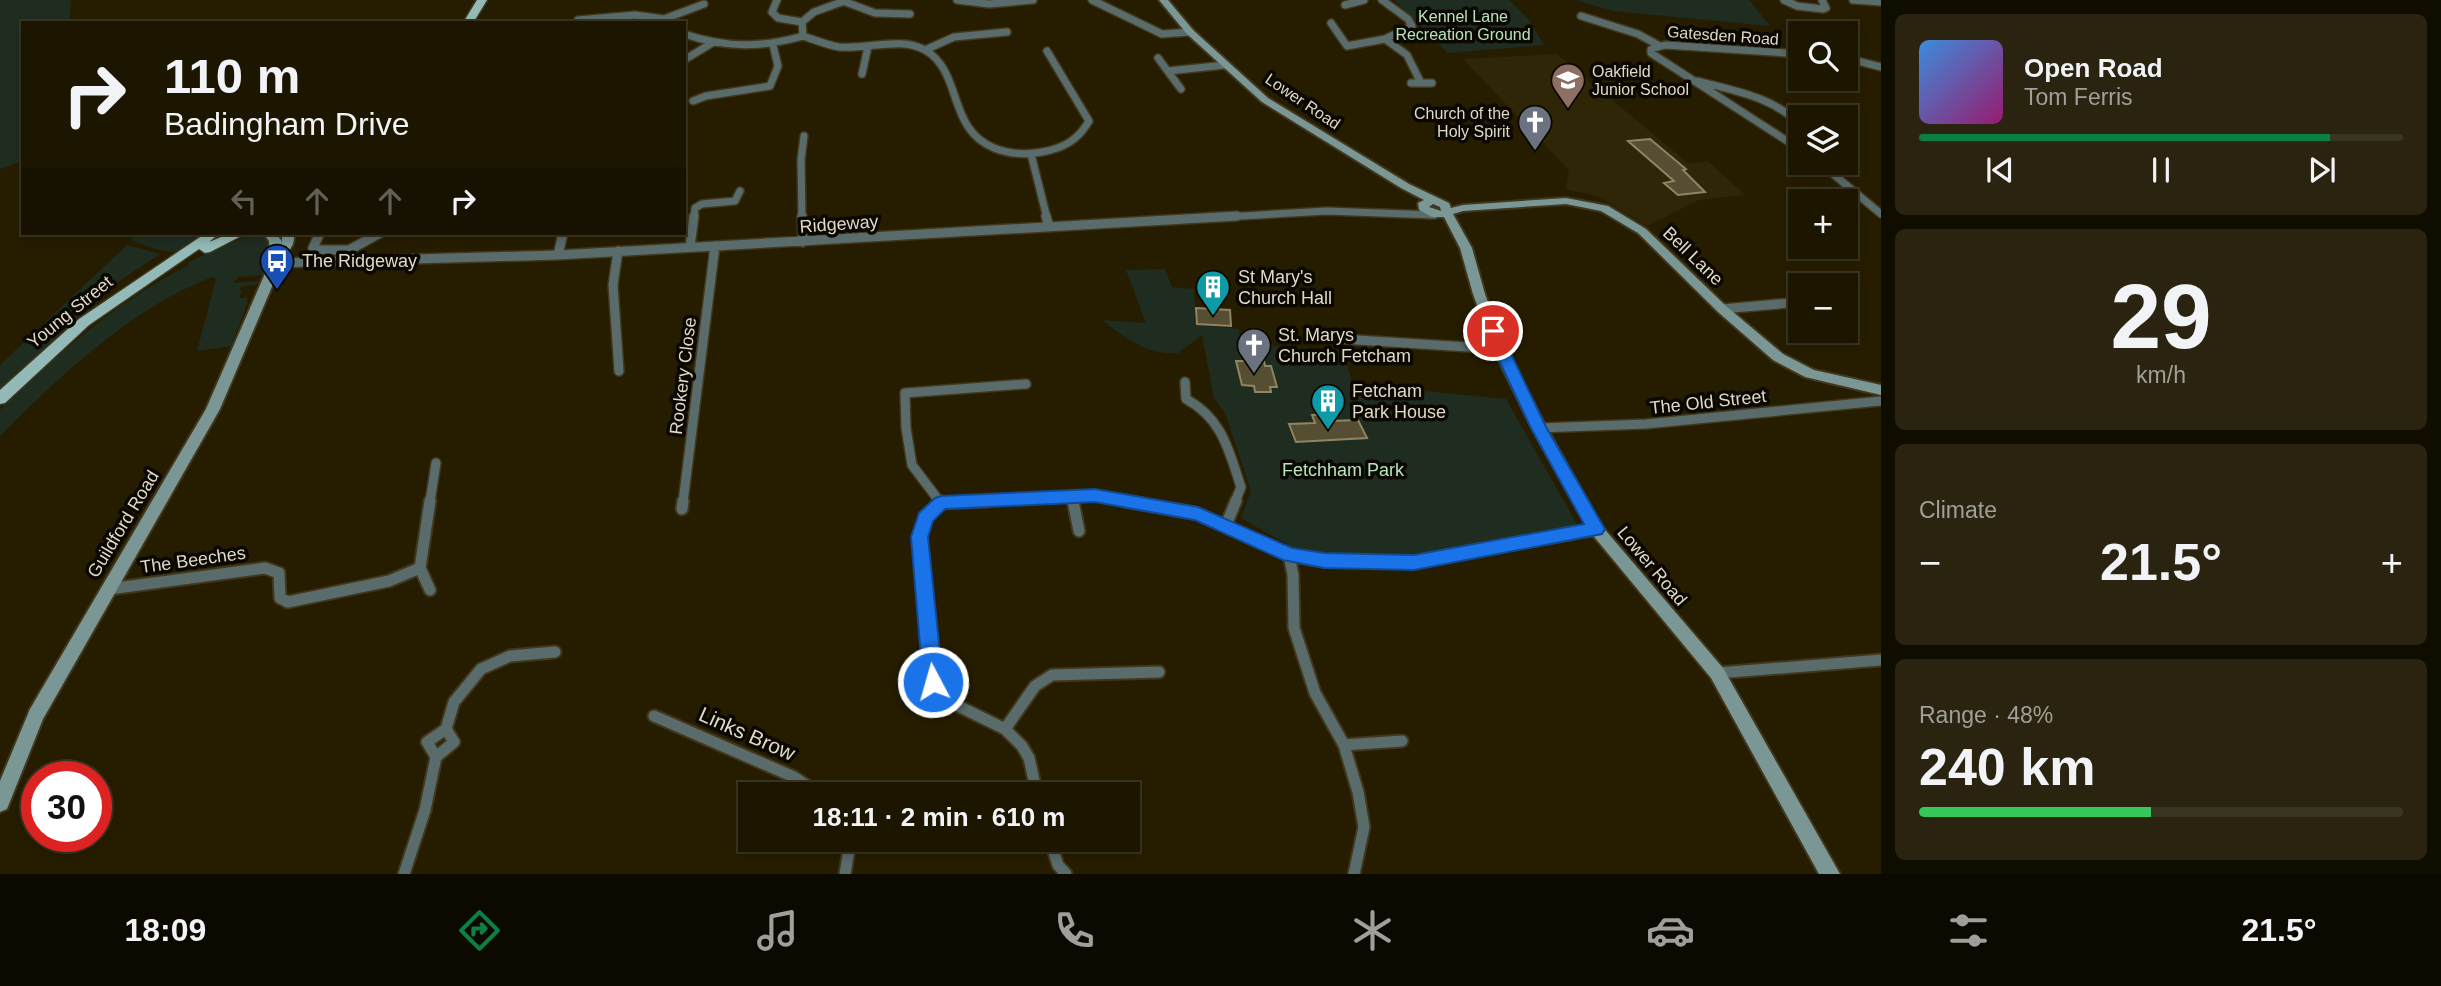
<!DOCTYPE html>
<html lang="en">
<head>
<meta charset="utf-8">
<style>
	:root { --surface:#1c1600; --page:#29230f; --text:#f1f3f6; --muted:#a09f99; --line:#3a3522; --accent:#0b8043 }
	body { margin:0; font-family:Helvetica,sans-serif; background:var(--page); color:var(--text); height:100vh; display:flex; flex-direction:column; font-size:26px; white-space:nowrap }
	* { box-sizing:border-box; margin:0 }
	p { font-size:23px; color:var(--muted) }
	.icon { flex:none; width:38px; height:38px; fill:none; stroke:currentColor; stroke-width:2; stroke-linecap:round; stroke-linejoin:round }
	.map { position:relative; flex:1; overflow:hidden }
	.sheet { display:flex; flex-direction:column; gap:14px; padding:14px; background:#0f0c00; width:560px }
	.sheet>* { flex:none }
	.top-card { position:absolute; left:21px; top:21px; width:665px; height:214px; border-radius:0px; box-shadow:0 4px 10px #0003,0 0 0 2px var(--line); background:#1c1600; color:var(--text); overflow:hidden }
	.controls { position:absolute; left:1788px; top:21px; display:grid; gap:14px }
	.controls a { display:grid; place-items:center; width:70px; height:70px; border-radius:0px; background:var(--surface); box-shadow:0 4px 10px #0003,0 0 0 2px var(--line); font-size:35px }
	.speed { position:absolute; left:21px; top:761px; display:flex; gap:14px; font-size:35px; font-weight:700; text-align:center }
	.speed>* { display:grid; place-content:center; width:91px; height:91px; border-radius:50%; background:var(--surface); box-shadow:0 4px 10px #0003,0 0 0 2px var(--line); line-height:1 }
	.speed .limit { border:10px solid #d22; background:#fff; color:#111 }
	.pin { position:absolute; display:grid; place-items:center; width:60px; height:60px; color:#fff; margin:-30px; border:4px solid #fff; border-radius:50%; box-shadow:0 2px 7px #0007 }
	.me { position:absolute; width:77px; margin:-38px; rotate:354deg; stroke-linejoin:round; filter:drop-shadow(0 0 5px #0008) }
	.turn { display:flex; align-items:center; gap:24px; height:147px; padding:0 28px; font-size:32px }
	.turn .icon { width:91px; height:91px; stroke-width:2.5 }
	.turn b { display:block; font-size:49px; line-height:60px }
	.lanes { display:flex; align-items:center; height:66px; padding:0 28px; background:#0003; justify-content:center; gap:35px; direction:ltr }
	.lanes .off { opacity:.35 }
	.big { font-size:52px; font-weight:700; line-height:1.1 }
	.sheet .tile { flex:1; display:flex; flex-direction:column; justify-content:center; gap:10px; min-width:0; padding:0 24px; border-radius:10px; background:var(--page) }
	.sheet .dial { align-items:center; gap:0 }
	.dial b { font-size:91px; line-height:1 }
	.song { display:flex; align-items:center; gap:21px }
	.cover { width:84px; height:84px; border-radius:10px; background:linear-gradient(135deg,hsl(210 70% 55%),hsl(320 70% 35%)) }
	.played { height:7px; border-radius:4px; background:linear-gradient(90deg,var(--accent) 85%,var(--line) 85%) }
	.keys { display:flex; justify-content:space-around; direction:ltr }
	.heat { display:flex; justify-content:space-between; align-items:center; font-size:38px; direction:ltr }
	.charge { height:10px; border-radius:5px; background:linear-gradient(90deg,#34c759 48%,var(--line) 0) }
	.trip { position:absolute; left:738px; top:782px; width:402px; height:70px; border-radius:0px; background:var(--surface); box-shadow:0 4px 10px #0003,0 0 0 2px var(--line); font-weight:700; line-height:70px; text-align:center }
	.menu { display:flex; height:112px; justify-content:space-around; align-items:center; background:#0b0900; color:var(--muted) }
	.menu .icon { width:49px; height:49px }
	.menu .current { color:var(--accent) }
	.menu b { font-size:32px; color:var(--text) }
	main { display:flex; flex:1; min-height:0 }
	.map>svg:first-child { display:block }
</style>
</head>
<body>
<main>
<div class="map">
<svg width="1881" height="874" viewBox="0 0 1881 874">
	<rect width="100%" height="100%" fill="#261d00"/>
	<path fill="#2f2608" d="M1557 54 1689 164 1708 161 1745 195 1699 200 1647 226 1599 197 1566 189 1569 170 1463 59Z"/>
	<path fill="#1f2d21" d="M0 0H71L69 23H23V161L0 169Z
		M1394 0H1509L1528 19 1544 45 1448 53Z
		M1576 0H1749L1770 26 1613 11Z
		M136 233H206C180 262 162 251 131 240Z
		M252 234 262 235 269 241 270 255 262 275 239 277 233 283 259 281 256 285 242 286 239 290 242 291 239 298H248L246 302H248L231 346 197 351 216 279 212 277C131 308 60 376 0 436V410C55 355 119 300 189 265L188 262Z
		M127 245 160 254 106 290 0 390V365Z
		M1165 269 1172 287 1194 289 1196 325 1239 329 1240 335 1265 338 1273 346 1344 351 1352 384 1506 399 1578 526 1406 557 1330 555 1292 547 1241 518 1251 491 1225 413 1214 398 1202 335 1178 353C1148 356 1124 337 1102 320L1146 323 1126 270Z"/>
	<path fill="#564e32" stroke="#8f8463" stroke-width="2" d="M1650 139 1686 169 1683 170 1705 192 1678 195 1664 183 1674 181 1628 141Z
		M1196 308 1230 310 1231 326 1197 324Z
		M1236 361H1264L1265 366H1271L1277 387H1270L1271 392H1255L1254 386 1242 385Z
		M1327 414 1330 421 1358 420 1367 438 1296 442 1289 424 1315 423 1312 415Z"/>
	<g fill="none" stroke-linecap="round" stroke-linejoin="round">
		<g stroke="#40371c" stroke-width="10">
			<path id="street-far2" d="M777 0 772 12 778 18 802 22
				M957 0 989 4 1033 0
				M1092 0 1162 34 1190 32
				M1784 0 1797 6 1823 9 1826 8 1822 0
				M1853 0 1881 2
				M843 1 875 13 910 14
				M1345 5 1364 0
				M1581 16 1638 34 1658 45
				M664 19 704 4
				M578 20 635 15 664 19 666 23
				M1331 23 1347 46 1385 39 1412 26 1408 19 1382 0
				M684 34C726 48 761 48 803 36
				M803 36C815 40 827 45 839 47 865 50 901 36 925 50 963 72 947 129 994 148 1009 154 1026 155 1042 152 1064 148 1078 140 1089 121L1047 51
				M803 36 802 22 814 12 847 0
				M1385 39 1407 55 1420 81
				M925 50 954 37 1007 32
				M1801 54 1665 45 1651 49V53L1801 150
				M1158 58 1181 89
				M1846 58 1881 67
				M684 60 712 43
				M1168 71 1225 65
				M862 74 868 47
				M1698 81C1734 91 1775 97 1801 126
				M1411 83H1432
				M693 101 706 96 770 86 778 66 773 45
				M1031 154 1047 218
				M1820 163 1881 214
				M694 218 695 208 702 204 735 201 740 191
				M802 218 801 160 804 136
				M1207 218 1327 211 1434 215"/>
		</g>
		<g stroke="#40371c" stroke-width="12">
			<path id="street-far1" d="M802 216 803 242
				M1046 216 1049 227
				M319 235 313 248 316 250H349
				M690 247 694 216
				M618 251 613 285 619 371
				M558 255 563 233
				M346 256 349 250 380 233
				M276 263 558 255 1237 216
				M1722 309 1801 302
				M1326 338 1499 349
				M1185 382 1186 399C1222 418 1229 451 1241 487L1235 502
				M1539 428 1646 424 1881 401
				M1072 495 1073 502
				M430 502 436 463
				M683 502 715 246
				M940 502 912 465 906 428 905 393 1026 384
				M955 502 1095 495 1134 502"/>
		</g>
		<g stroke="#40371c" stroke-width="15">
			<path id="street" d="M939 501 941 503
				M989 501 941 503 925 518 920 537 933 682 942 698 1005 729 1022 746 1029 758 1037 794
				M1073 501 1079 531
				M1125 501 1198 514 1289 555 1324 561 1414 562 1596 529
				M682 509 683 501
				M1226 525 1236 501
				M1289 555 1293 575 1294 628 1315 693 1344 745 1358 792 1364 827 1354 874
				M420 568 430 590
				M109 589 265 568 279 573 280 598 288 602 389 581 420 568 430 501
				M1717 673 1881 660
				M654 716 794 777 820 794
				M1005 729 1035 686 1052 675 1159 672
				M1344 745 1402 741
				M436 757 454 742 446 729
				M1050 840 1058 865 1066 874
				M404 874 425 810 436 757 427 742 446 729 454 702 481 669 510 656 555 652
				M845 874 849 849 847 840"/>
		</g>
		<g stroke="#40371c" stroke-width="4">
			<path id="secondary" d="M1159 0H1168L1193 30 1268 98 1409 184 1449 203 1451 208 1463 205 1566 198 1608 206 1646 229 1726 306 1783 354 1814 370 1881 385V395L1805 377 1773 360 1718 312 1638 233 1601 211 1566 204 1463 211 1453 214 1472 248 1485 294 1505 349 1546 427 1601 525 1723 668 1840 874H1819L1711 678 1591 533 1532 428 1493 349 1473 294 1460 248 1444 217H1432L1419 210 1418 203 1424 200 1401 188 1262 102 1187 34ZM1433 204 1440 207 1441 211 1429 207Z
				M263 233H275L281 240V244L283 233H295L293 244 282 263 220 409 43 719 7 809 0 812V781L30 709 206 409 270 262 269 241Z"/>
		</g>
		<g stroke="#40371c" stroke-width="3">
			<path id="primary" d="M477 0H487L473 23H463Z
				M206 233H220L209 242 231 233H247L210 252 205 253 199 249 89 325 5 403 0 404V390L79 319Z"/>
		</g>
		<use href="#street-far2" stroke="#596b6a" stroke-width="7"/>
		<use href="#street-far1" stroke="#596b6a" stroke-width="9"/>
		<use href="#street" stroke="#596b6a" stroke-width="11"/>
		<use href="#secondary" fill="#7a9796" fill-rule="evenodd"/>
		<use href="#primary" fill="#93bab8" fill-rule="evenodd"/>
	</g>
	<path fill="#1a73e8" stroke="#114b97" stroke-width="2" d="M1493 326 1500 331 1546 427 1602 524 1605 529 1602 534 1414 570 1324 568 1283 560 1195 520 1095 502 945 509 933 521 928 537 943 682 940 688 933 690 926 688 923 682 911 537 919 513 935 498 941 496 1095 489 1198 507 1292 548 1324 553 1414 555 1584 524 1531 428 1485 331Z"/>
	<defs>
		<g id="school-pin" transform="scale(1.75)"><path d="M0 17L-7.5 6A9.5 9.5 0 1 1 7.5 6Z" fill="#8d6e63" stroke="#0b0701"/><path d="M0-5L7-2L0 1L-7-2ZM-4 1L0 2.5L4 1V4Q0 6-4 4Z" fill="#fff"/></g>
		<g id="church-pin" transform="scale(1.75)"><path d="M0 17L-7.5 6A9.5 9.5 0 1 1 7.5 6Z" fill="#6b7280" stroke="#0b0701"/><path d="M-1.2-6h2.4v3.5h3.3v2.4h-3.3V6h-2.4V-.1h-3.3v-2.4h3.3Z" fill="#fff"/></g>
		<g id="bus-pin" transform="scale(1.75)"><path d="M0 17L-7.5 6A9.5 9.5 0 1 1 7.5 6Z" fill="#1a4fb4" stroke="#0b0701"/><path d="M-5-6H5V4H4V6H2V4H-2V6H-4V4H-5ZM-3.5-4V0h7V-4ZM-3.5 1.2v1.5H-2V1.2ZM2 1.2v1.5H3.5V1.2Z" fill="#fff"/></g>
		<g id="building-pin" transform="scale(1.75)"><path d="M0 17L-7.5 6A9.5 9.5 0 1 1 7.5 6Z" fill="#0f9aa8" stroke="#0b0701"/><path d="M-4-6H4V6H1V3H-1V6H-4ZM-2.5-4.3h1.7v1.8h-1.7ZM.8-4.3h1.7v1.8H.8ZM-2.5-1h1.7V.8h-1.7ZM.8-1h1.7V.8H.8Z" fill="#fff"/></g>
	</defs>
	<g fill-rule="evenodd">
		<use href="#school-pin" x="1568" y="80"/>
		<use href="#church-pin" x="1535" y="122"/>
		<use href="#bus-pin" x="277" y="261"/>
		<use href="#building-pin" x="1213" y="287"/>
		<use href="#church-pin" x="1254" y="345"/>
		<use href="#building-pin" x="1328" y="401"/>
	</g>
	<g text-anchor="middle" stroke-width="7" stroke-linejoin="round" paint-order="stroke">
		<g font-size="16" fill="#b5e4bb" stroke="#0b0701">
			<text x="1463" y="22">Kennel Lane<tspan x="1463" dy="18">Recreation Ground</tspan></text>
		</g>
		<g font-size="16" fill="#dfdac8" stroke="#0b0701">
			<text transform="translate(1723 35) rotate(4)" y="6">Gatesden Road</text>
			<text transform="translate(1303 101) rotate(34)" y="6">Lower Road</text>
		</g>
		<g font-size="16" fill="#dfdac8" stroke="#0b0701" text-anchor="start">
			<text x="1592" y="77">Oakfield<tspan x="1592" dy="18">Junior School</tspan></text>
			<text x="1510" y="119" text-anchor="end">Church of the<tspan x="1510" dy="18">Holy Spirit</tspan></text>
		</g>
		<g font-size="18" fill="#dfdac8" stroke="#0b0701">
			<text transform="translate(839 224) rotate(-4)" y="6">Ridgeway</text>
			<text transform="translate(1693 256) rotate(44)" y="6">Bell Lane</text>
			<text transform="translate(70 312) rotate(-39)" y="6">Young Street</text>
			<text transform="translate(683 376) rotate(-83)" y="6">Rookery Close</text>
			<text transform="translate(1708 402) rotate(-6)" y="6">The Old Street</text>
			<text transform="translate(123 524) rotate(-59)" y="6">Guildford Road</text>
			<text transform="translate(193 560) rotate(-8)" y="6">The Beeches</text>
			<text transform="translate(1652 566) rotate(50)" y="6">Lower Road</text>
		</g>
		<g font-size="18" fill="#dfdac8" stroke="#0b0701" text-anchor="start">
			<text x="302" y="267">The Ridgeway</text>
			<text x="1238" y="283">St Mary's<tspan x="1238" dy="21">Church Hall</tspan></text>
			<text x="1278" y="341">St. Marys<tspan x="1278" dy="21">Church Fetcham</tspan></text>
			<text x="1352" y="397">Fetcham<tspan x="1352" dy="21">Park House</tspan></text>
		</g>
		<g font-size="18" fill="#b5e4bb" stroke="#0b0701">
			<text x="1343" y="476">Fetchham Park</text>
		</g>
		<g font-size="21" fill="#dfdac8" stroke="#0b0701">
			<text transform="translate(747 734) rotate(24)" y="7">Links Brow</text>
		</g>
	</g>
</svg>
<div class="controls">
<a><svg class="icon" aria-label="search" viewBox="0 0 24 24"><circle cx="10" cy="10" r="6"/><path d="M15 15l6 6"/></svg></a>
<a><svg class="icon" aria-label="layers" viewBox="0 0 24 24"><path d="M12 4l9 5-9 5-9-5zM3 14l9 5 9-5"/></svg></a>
<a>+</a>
<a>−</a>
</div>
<div class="speed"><div class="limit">30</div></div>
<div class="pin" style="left:1493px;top:331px;background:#d93025"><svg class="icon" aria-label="arrive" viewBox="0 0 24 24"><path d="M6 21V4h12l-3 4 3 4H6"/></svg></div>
<svg class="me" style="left:933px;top:682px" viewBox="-20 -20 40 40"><circle r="17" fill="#1a73e8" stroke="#fff" stroke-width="3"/><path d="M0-11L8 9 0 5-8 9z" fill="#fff"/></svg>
<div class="trip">18:11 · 2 min · 610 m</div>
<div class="top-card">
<div class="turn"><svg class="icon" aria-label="right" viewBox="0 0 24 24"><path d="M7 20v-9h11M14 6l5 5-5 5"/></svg><div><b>110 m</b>Badingham Drive</div></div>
<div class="lanes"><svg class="icon off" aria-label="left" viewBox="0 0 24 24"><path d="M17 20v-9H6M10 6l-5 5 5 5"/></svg><svg class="icon off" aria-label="ahead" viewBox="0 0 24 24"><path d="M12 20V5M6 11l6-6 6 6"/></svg><svg class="icon off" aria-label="ahead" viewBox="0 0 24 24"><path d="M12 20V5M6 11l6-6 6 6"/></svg><svg class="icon" aria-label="right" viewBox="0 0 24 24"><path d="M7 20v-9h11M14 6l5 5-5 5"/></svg></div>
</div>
</div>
<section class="sheet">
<div class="tile">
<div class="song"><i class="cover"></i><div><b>Open Road</b><p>Tom Ferris</p></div></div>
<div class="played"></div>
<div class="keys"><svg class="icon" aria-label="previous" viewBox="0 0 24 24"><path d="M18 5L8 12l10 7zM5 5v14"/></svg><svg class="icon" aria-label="pause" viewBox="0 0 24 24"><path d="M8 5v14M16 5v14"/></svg><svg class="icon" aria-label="next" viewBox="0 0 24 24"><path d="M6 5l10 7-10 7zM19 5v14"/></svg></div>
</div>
<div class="tile dial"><b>29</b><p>km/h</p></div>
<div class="tile"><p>Climate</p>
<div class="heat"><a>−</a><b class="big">21.5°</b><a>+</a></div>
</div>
<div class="tile"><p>Range · 48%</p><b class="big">240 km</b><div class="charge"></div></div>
</section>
</main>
<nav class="menu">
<b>18:09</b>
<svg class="icon current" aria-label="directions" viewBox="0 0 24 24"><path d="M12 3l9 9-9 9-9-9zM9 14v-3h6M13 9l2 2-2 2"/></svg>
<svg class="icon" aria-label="music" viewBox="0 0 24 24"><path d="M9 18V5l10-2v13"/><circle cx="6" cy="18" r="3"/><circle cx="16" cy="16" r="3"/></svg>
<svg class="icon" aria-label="phone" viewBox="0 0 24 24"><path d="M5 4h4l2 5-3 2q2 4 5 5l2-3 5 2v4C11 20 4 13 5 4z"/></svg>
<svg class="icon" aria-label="climate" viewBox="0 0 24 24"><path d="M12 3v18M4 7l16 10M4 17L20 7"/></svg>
<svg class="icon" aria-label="car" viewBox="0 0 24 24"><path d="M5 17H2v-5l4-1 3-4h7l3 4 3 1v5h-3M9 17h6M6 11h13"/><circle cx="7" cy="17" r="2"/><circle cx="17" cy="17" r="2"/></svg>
<svg class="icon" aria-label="filters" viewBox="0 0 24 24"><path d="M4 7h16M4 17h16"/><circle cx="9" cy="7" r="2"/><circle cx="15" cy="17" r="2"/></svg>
<b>21.5°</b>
</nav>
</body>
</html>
